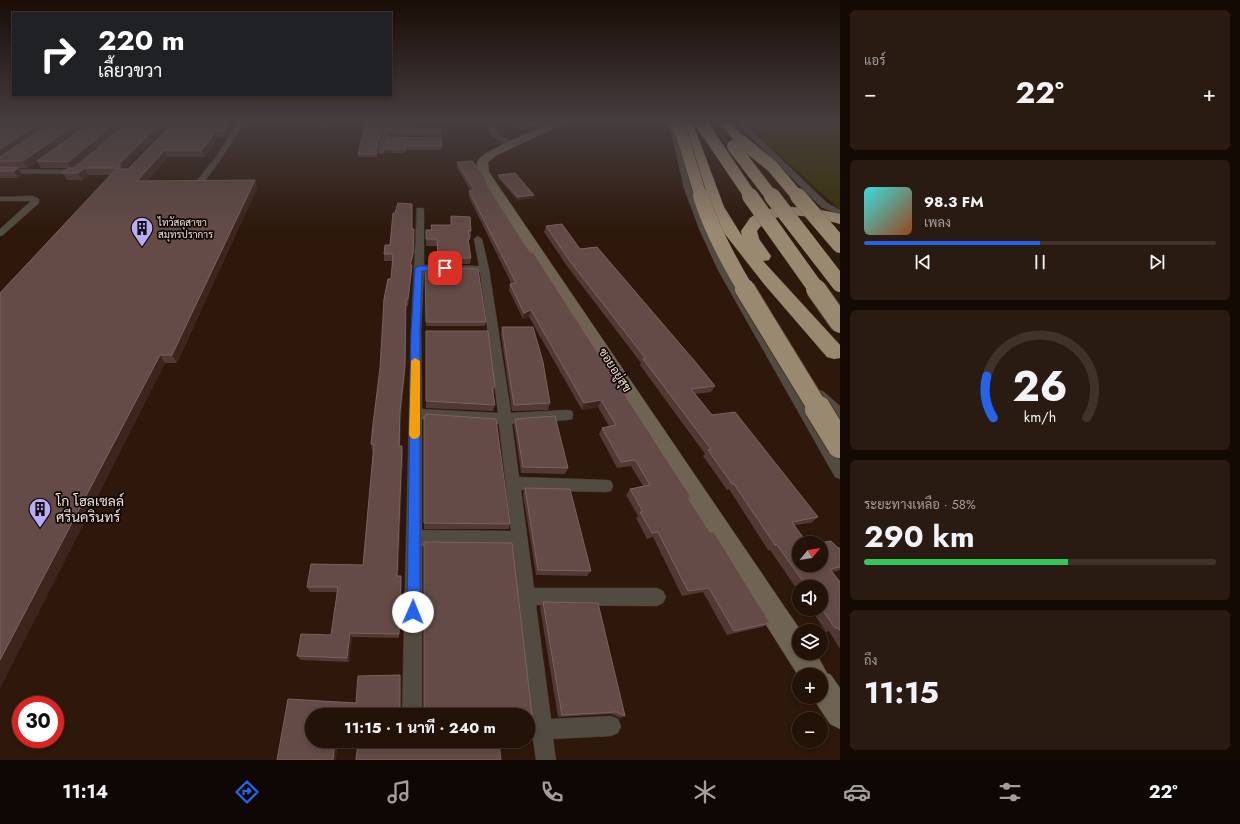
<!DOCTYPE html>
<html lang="th">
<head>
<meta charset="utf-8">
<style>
	:root { --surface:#221208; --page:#2a1b12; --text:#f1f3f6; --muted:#a29e9c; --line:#3f3229; --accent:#2563eb }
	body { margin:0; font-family:Jost,Sarabun,sans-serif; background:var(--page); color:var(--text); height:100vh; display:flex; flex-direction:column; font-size:15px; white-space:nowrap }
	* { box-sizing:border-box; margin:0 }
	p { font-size:13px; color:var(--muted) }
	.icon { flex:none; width:22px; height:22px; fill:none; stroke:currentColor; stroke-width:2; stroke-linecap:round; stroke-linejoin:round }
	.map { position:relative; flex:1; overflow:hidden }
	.side { display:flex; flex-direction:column; gap:10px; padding:10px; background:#130a04; width:400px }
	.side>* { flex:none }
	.top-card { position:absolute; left:12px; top:12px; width:380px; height:84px; border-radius:0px; box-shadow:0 2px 6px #0003,0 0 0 1px var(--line); background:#202124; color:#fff; overflow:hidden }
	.needle { width:26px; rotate:60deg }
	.controls { position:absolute; left:792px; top:536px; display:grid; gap:8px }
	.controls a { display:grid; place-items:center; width:36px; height:36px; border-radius:50%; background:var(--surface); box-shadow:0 2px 6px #0003,0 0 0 1px var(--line); font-size:20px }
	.speed { position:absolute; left:12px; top:696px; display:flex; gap:8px; font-size:20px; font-weight:700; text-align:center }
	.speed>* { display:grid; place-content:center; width:52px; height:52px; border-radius:50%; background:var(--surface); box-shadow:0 2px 6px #0003,0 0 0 1px var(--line); line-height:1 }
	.speed .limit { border:6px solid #d22; background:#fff; color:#111 }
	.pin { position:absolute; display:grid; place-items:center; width:34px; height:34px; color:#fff; margin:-17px; border-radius:8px; box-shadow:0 2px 6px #0006 }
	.me { position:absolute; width:44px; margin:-22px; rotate:1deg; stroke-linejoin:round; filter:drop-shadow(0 0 3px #0008) }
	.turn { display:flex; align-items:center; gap:14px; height:84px; padding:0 20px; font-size:18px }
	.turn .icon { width:52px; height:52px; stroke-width:2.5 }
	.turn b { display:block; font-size:28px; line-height:34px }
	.big { font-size:30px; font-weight:700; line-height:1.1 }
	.side .tile { flex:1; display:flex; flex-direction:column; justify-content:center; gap:6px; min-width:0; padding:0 14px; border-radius:6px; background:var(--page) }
	.side .dial { align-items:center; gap:0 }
	.dial svg { height:104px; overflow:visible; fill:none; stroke:var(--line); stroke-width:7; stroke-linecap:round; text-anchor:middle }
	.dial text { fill:var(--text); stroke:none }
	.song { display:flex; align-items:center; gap:12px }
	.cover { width:48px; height:48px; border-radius:6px; background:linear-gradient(135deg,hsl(180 70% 55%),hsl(20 70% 35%)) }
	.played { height:4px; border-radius:2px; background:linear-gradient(90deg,var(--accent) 50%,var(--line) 50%) }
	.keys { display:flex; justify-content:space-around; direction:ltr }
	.heat { display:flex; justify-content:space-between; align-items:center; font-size:22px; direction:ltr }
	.charge { height:6px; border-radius:3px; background:linear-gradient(90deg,#34c759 58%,var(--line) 0) }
	.trip { position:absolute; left:305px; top:708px; width:230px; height:40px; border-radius:20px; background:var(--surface); box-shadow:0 2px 6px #0003,0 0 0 1px var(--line); font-weight:700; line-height:40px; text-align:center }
	.tabs { display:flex; height:64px; justify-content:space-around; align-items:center; background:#0e0703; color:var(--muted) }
	.tabs .icon { width:28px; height:28px }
	.tabs .selected { color:var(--accent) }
	.tabs b { font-size:18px; color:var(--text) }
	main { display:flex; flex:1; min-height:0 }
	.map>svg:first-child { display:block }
</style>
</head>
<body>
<main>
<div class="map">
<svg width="840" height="760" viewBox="0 0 840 760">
	<rect width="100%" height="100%" fill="#2d180b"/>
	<path fill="#393103" d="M745 123H840V210Z"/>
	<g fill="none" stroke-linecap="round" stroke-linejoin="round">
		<g stroke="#483428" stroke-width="1">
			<path id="street" d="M238 123H244L221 159 202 185H196L195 183 215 158Z
				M321 123H327L323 127 320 125Z
				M385 123H391L384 152 381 154 378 152Z
				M489 123H495L497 134 513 143V145H509L492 136Z
				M527 123H537L551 129 548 131 532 125 520 130 517 128Z
				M667 123H673L677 130 692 188 708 231 728 270 840 460V479L835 477 718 270 700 231 684 188 671 130Z
				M737 123H744L827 203 840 210V215L821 207Z
				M78 167H81V171L72 174 0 173V169L71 170Z
				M33 196 39 199V203L3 235 0 236V229L31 201H0V197Z
				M417 208H423L424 210V265L479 266 474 239 478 236 482 239 489 269 511 413 567 410 572 411 573 415 572 419 567 420 512 424 519 477 606 480 611 481 613 486 611 491 606 492 521 490 534 588H657L663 591 666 597 663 603 657 606 536 605 551 719 611 716 618 719 621 726 618 733 611 736 553 739 556 760H536L533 739H528V719H531L512 547 422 546V715H402L411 332ZM424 271 480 272 498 413 422 409 421 332ZM422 419 499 424 511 531 422 530Z
				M820 390 824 392 840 406V419L835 418 816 398 814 395 816 392Z"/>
		</g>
		<g stroke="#483428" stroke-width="1">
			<path id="secondary" d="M553 123H565L497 155 488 162 489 172 801 631H799V653H816L827 673 831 675 840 688V729L830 724 812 697H821V675H799V677L479 172C478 168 476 164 478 160 487 148 537 130 553 123Z"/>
		</g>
		<g stroke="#483428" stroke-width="1">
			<path id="highway" d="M680 123H691L697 134 724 207 742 236 741 231C744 227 747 222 750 218 771 200 815 208 840 214V224C815 217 774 206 757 231L759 239 771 256 769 260 763 261 840 345V358L834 359 827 357 764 284 721 229 710 207 690 146Z
				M720 123H731L747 141 745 144H737Z"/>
		</g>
		<use href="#street" fill="#524b41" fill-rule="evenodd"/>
		<use href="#secondary" fill="#6f6454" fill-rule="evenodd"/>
		<use href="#highway" fill="#9a8971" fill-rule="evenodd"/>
		<g stroke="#483428" stroke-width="13" stroke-linecap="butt">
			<path id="highway-bridge-far3" d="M676 123 682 135 701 197
				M701 123 751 197
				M741 141 772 166 798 197
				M733 146 772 197"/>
		</g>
		<g stroke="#483428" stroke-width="16" stroke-linecap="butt">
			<path id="highway-bridge-far2" d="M701 196C711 229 728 260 746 290
				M750 196 817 290
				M772 196 840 284
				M798 196 840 245"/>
		</g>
		<g stroke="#483428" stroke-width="22" stroke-linecap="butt">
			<path id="highway-bridge-far1" d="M745 289 819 410
				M816 289 840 323"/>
		</g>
		<g stroke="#483428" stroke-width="28" stroke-linecap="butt">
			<path id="highway-bridge" d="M818 409 840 445"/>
		</g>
		<use href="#highway-bridge-far3" stroke="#9a8971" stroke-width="12"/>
		<use href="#highway-bridge-far2" stroke="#9a8971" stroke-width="16"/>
		<use href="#highway-bridge-far1" stroke="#9a8971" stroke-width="20"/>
		<use href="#highway-bridge" stroke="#9a8971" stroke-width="26"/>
	</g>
	<path fill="#533935" d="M0 123H90L28 168H14H18L22 175 18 178H0Z
		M91 123H126L72 168H74L127 123 124 169H128L173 123H236L225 138 218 137 205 157H168L147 181 255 180 257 188 177 363H165L0 688V293L111 175H88L82 180H67L63 173 69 168H41L37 161Z
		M366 123H385L377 152V157H358V154Z
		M409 129H441V136L390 135V132Z
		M388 137 442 146 441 150H406V153H385V149Z
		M457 162 488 187 526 246 691 497 689 500 710 532 770 623 762 627 727 635 703 592 682 596 653 537 647 539 636 518 638 516 626 495 630 489 643 486 631 466 617 468 599 434 602 428 609 426 598 407 582 410 529 317 523 319 509 290 510 284 511 283 469 197V191L470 190 457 168Z
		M498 175 534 195 533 198 518 200 498 178Z
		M451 216 471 231V237H469V245L471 258 470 264H438L437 246H426V230H431V225H451Z
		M546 226 580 249 715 386 711 392 695 394 712 415 818 517 811 523 795 525 799 543 838 548H840V570L832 572 840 582V649L829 631 826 632 811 609H821V587H799V592L770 550H768L729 489 727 490 703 456 705 454 640 365 641 363 567 266 544 232Z
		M412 229 414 236 413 261 412 265V272L408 306H406L405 373 401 418 400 446H402L403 452 398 576H401L402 581 399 638 352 637 349 662 301 660 297 656 331 635 337 592H310L307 587 363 565 373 451H372L371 444 380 368 391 279 393 261H384V254L390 245Z
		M425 268 486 322 485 326H426Z
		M502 327 550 403 548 410 512 411 501 334Z
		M426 331 495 387 494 393H493L495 405 493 411 426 408Z
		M424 416 510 524 509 529H424Z
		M515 419 568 468 565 474 521 473 514 425Z
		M525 488 591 571 587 576 536 575 523 494Z
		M424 548 532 715 529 718 528 717V715H480V712L424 711Z
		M543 602 625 716 620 718 611 714 558 717 540 607Z"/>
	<path fill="#3d241d" d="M0 123H13L0 130Z
		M39 123H52L0 158V149Z
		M78 123H90L28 168 23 161Z
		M116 123H126L71 168 68 162Z
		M161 123H170L123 170 120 169V163Z
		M229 123H236L225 138 223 131Z
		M384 123H385L377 152 376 149Z
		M216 131 218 137 205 157 202 150Z
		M165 150 168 157 140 188 137 181Z
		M18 168 22 175 18 178 14 171Z
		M85 168 88 175 82 180 78 173Z
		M255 180 257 188 177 363 172 355Z
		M534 195 533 198 518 200V197Z
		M414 229 413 261 410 272V265Z
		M412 265V272L408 306V299Z
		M406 299 405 373 401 418 400 452V411Z
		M531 310 529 317 523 319 524 313Z
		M160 355 165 363 0 688V660Z
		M601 400 598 407 582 410 584 403Z
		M402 446V470L398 581 397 576Z
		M401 576 402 581 399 638V634Z
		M350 633 352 637 349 662 347 658Z
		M400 675 401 679 400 715Z
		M335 741H338L336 760H333Z"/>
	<path fill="#644b47" stroke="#7a625e" d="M11 123H39L0 149V129Z
		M52 123H78L23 161H0V157Z
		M91 123H116L68 162 37 161Z
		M127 123H161L120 163V169H128L173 123H229L223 131H216L202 150H165L137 181 255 180 172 355H160L0 660V293L117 168H85L78 173H63L68 168H74Z
		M366 123H384L376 149V154H358Z
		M391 123H409V129H441V133L390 132Z
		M388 137 441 138 442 146H406V149H385Z
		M472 161 483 174 488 187 526 246 531 253 533 252 674 471 691 497 688 498 710 532H714L770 623 734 631 709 588 688 591 658 532 652 533 640 512H643L630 489 650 485 635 460 621 462 602 428 616 425 601 400 584 403 531 310 524 313 510 284 516 283 469 191 474 190 457 162Z
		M0 167 18 168 14 171H0Z
		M515 173 534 195 518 197 498 175Z
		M398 203 412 204V229H414L413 254 410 265H412L408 299H406L405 366 400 411 399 446H402L397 576H401L399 634 350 633 347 658 297 656 301 634 331 635 338 587H307L311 564 363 565 374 444H371L373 424 380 368 384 299 388 279H391L393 254H384L385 245H390L393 213H395Z
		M451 216 470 217 471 231H468L470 239H468L471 258H438L437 239H426V230H432L431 225H451Z
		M562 224 580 249 597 247 698 365 715 386 691 389 712 415 735 412 818 517 792 522 807 543H799V565H821V543H818L831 541 838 548H840V567L830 569 840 582V631L838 628H835L821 608V587H807L777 545H775L734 484H732L708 450 711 449 643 359H646L569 260 546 226Z
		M425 268 478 269 486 322H426Z
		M502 327H533L543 362 550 403 514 405Z
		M426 331H488L495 387H492L495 405 426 401Z
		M426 414 496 419 510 524 424 523V416H426Z
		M555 416 568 468 523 467 515 419Z
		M525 488 570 489 591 571 538 570Z
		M424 542 512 543 532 715H482V710L424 709Z
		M543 602 598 603 625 716 616 712 562 715Z
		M400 675V715H312V741H335L333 760H277L288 699 356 703 358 676Z
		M358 741H458V744H499L501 760H356Z"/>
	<linearGradient id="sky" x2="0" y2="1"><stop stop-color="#190d06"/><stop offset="0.53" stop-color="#463d3f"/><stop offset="1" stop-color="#463d3f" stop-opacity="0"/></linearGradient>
	<rect width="840" height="230" fill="url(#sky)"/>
	<path fill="#2563eb" stroke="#184099" d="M445 266 447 267V270L422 271 420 332V612L418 616 413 618 409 616 407 612 411 332 415 268 419 266Z"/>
	<path fill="#f59e0b" d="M415 358 420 361V435L418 438 414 439 411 438 409 435 411 361Z"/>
	<defs>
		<g id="building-pin" transform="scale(1.15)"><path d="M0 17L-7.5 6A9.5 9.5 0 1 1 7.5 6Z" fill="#b6acf8" stroke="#0e0603"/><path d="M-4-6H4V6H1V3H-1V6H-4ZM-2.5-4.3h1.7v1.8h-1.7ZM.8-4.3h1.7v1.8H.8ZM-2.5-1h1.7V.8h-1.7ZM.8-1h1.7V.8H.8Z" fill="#111"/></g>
	</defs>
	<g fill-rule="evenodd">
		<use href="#building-pin" x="142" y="228"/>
		<use href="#building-pin" x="40" y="509"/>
	</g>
	<g text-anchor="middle" stroke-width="3.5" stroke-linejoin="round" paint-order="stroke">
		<g font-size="10" fill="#f0e1d8" stroke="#0e0603" text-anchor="start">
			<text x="158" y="226">ไทวัสดุสาขา<tspan x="158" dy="12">สมุทรปราการ</tspan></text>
		</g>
		<g font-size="12" fill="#f0e1d8" stroke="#0e0603">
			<text transform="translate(615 370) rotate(57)" y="4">ซอยอยู่สุข</text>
		</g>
		<g font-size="14" fill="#f0e1d8" stroke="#0e0603" text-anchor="start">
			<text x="56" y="506">โก โฮลเซลล์<tspan x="56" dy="16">ศรีนครินทร์</tspan></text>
		</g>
	</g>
</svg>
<div class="controls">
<a><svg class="needle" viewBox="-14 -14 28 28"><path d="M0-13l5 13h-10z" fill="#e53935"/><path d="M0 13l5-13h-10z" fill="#a29e9c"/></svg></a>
<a><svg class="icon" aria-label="sound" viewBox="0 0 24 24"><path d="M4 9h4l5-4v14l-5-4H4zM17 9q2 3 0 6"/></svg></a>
<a><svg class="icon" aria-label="layers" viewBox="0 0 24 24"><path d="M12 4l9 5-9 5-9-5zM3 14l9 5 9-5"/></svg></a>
<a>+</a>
<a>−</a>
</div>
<div class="speed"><div class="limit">30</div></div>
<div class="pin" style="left:445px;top:268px;background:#d93025"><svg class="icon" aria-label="arrive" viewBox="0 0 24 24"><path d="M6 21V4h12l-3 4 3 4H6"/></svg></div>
<svg class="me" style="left:413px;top:612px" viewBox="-20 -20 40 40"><circle r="19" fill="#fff"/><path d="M0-13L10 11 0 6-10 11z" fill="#2563eb"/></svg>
<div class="trip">11:15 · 1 นาที · 240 m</div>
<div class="top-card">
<div class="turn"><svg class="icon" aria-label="right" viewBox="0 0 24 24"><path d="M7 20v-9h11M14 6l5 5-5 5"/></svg><div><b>220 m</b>เลี้ยวขวา</div></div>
</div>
</div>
<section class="side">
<div class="tile"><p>แอร์</p>
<div class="heat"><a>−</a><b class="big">22°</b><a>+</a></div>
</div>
<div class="tile">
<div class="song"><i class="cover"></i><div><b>98.3 FM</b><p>เพลง</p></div></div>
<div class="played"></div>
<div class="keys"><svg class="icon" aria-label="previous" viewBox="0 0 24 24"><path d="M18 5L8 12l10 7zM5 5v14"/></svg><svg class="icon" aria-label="pause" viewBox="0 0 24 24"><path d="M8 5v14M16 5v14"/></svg><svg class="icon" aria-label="next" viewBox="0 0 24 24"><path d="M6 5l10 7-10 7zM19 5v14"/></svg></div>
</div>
<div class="tile dial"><svg viewBox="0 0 100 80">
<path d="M14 69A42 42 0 1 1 86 69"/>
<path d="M14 69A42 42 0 0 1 9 37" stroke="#2563eb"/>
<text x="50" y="56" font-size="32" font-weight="700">26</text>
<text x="50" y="72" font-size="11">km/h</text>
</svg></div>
<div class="tile"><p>ระยะทางเหลือ · 58%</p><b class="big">290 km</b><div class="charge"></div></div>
<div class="tile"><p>ถึง</p><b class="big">11:15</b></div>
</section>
</main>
<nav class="tabs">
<b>11:14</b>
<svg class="icon selected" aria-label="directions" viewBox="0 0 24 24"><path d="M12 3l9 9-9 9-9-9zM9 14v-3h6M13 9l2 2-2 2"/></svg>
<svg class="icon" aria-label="music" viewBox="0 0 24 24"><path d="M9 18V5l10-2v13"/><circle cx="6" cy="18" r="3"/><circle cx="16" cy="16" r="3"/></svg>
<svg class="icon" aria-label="phone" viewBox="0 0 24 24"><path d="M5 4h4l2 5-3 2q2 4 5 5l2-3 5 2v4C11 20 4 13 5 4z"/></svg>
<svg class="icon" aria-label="climate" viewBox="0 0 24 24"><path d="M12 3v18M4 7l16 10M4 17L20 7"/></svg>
<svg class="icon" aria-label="car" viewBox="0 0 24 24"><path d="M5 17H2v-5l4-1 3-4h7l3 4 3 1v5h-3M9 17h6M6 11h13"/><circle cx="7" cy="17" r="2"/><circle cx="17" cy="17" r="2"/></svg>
<svg class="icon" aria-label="filters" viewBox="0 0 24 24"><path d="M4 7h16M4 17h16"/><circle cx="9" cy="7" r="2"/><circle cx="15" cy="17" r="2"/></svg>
<b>22°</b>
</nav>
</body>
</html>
